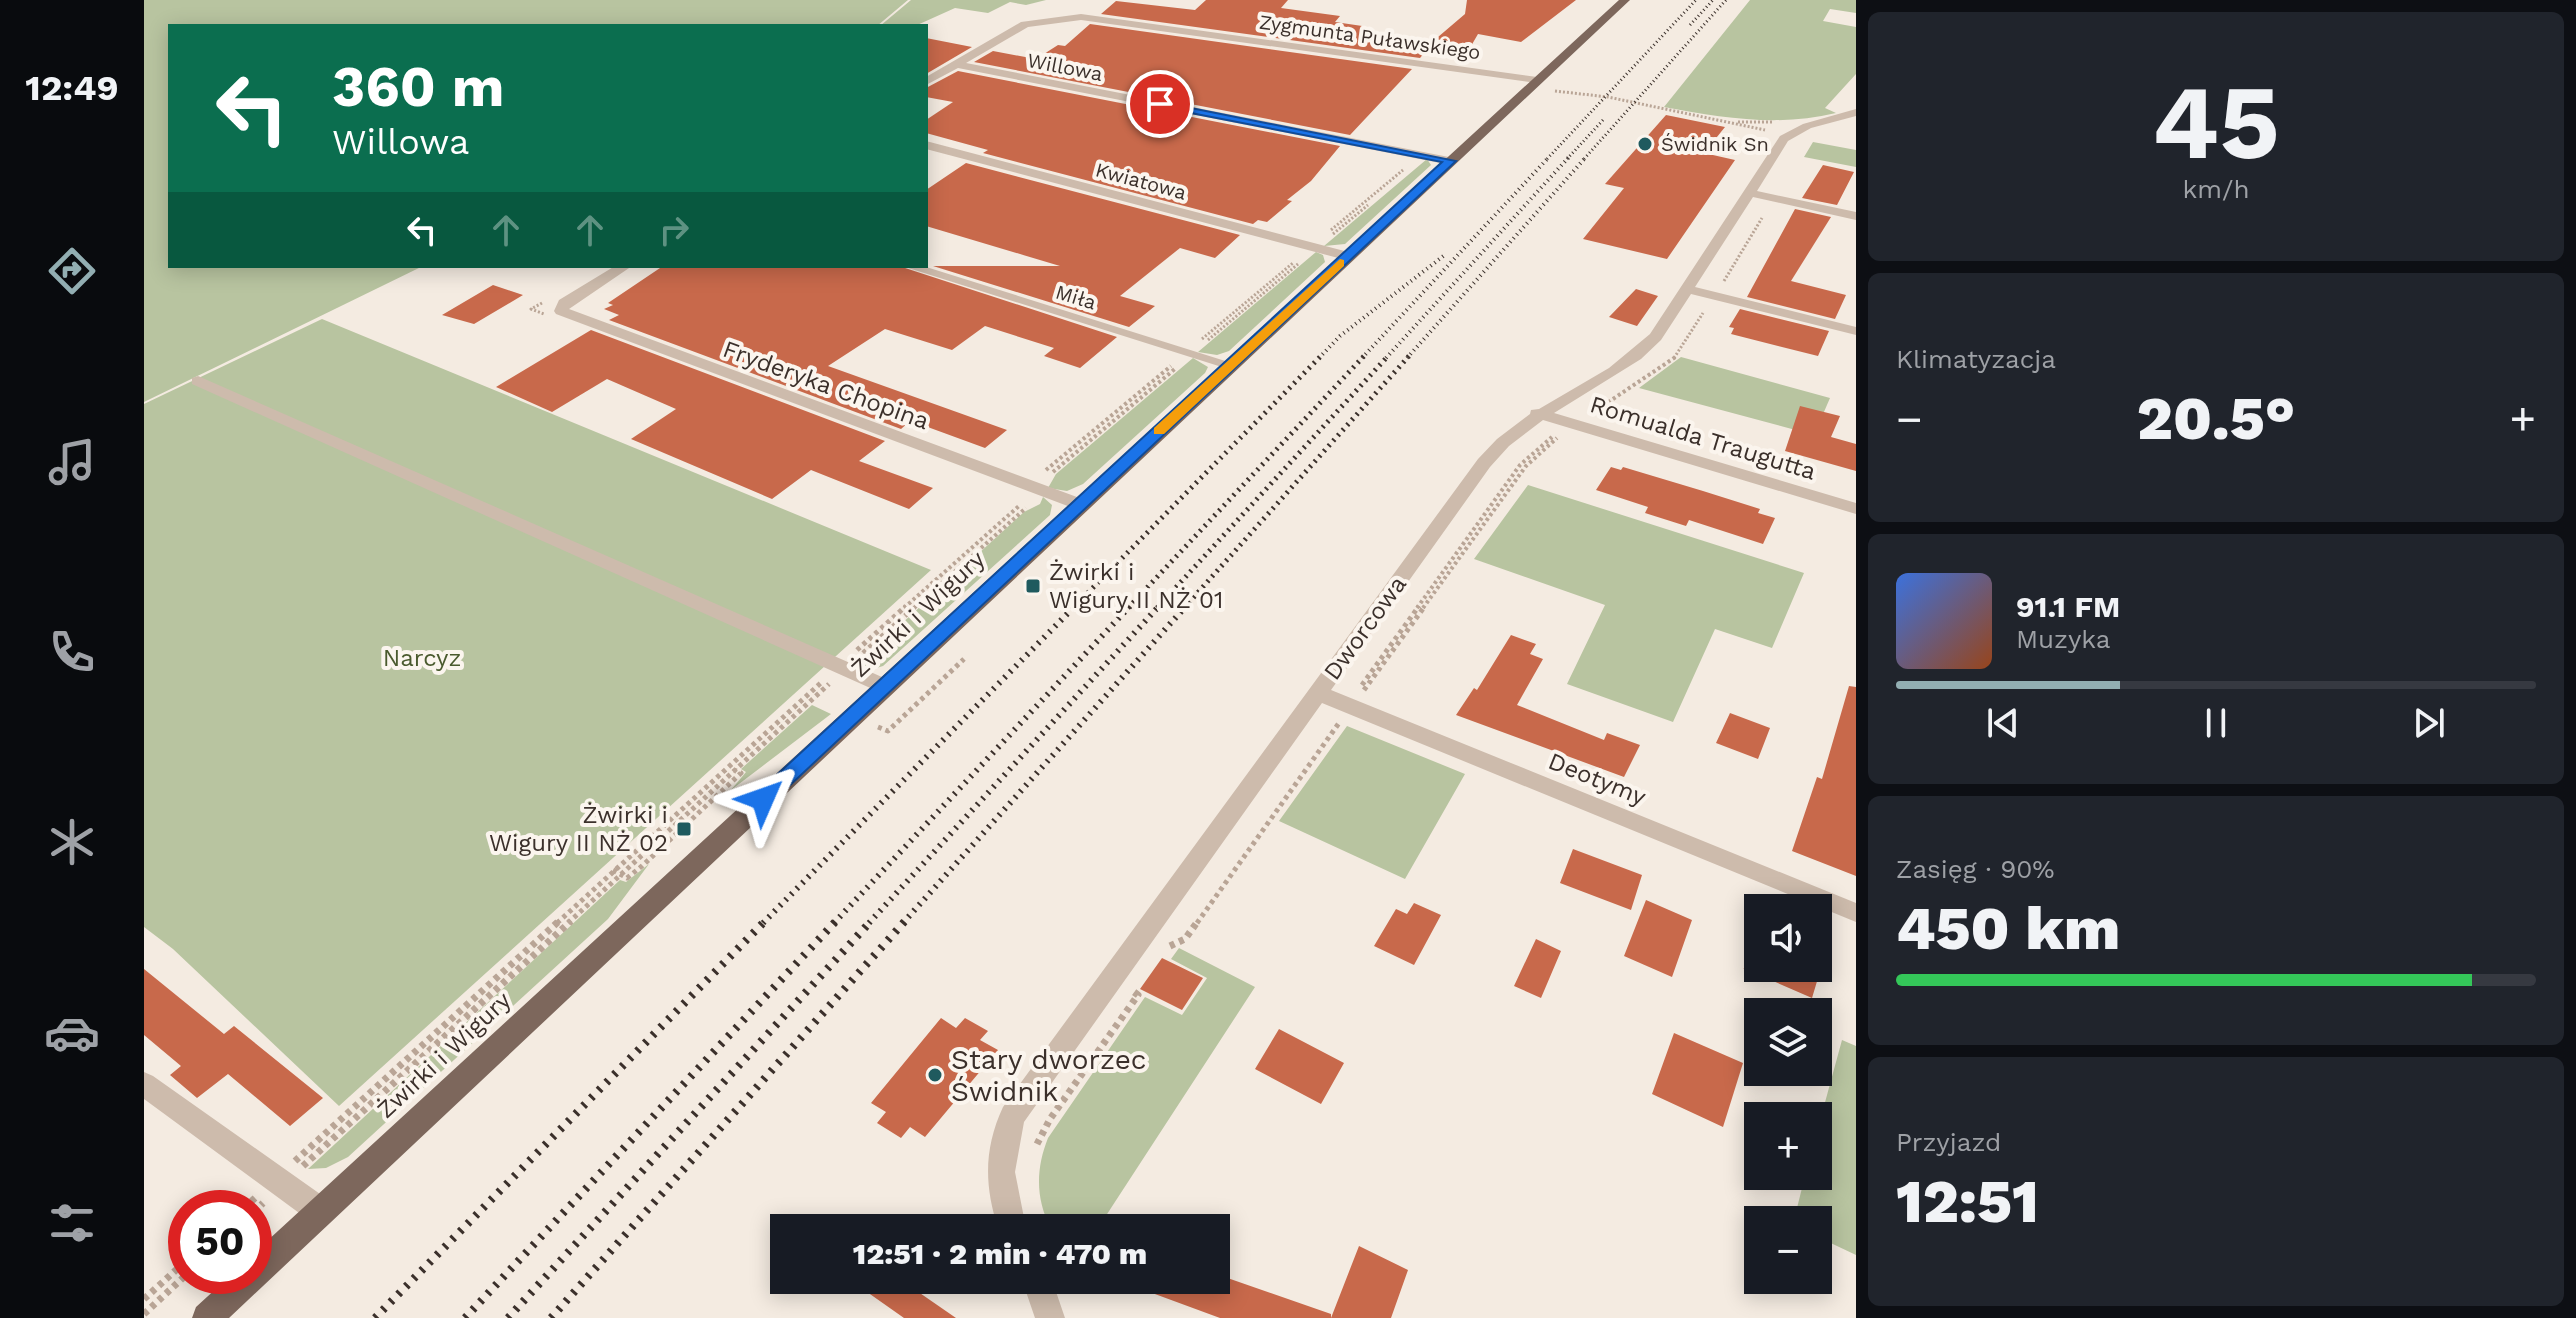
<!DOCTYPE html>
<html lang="pl">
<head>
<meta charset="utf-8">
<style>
	:root { --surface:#171b24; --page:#20242c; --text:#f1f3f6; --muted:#9ea1a6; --line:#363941; --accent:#92aeb2 }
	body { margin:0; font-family:"Work Sans",sans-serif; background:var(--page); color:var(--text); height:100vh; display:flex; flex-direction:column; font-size:30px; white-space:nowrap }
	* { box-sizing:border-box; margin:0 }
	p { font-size:26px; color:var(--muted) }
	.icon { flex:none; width:44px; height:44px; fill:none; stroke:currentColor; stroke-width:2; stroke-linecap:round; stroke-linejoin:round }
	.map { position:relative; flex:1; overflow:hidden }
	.side { display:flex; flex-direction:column; gap:12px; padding:12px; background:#0d0f14; width:720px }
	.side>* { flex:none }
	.banner { position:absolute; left:24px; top:24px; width:760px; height:244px; border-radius:0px; box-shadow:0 4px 20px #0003; background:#0b6e4f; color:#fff; overflow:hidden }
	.controls { position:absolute; left:1600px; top:894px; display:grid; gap:16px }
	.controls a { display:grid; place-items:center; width:88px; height:88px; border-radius:0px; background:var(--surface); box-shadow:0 4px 20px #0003; font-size:40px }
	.speed { position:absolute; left:24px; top:1190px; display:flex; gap:16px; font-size:40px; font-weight:700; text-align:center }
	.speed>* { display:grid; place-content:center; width:104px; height:104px; border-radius:50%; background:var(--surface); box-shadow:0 4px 20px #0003; line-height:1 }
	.speed .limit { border:12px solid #d22; background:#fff; color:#111 }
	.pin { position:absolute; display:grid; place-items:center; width:68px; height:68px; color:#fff; margin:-34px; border:4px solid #fff; border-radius:50%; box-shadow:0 2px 8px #0007 }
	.me { position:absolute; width:88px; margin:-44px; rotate:47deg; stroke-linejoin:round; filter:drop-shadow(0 0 6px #0008) }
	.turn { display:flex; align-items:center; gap:28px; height:168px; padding:0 32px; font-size:36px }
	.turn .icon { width:104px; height:104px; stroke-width:2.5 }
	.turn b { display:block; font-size:56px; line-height:68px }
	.lanes { display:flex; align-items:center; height:76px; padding:0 32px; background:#0003; justify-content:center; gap:40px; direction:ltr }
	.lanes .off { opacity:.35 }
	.big { font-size:60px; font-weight:800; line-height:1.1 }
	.side .card { flex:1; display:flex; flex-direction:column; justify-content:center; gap:12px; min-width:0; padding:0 28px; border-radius:12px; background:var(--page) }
	.side .dial { align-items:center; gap:0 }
	.dial b { font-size:104px; line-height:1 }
	.song { display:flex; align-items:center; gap:24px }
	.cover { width:96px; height:96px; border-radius:12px; background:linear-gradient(135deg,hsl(220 70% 55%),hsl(20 70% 35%)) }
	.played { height:8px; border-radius:4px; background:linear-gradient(90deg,var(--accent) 35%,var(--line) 35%) }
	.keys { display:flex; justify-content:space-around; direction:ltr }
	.heat { display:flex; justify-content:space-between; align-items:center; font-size:44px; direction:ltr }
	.charge { height:12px; border-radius:6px; background:linear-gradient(90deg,#34c759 90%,var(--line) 0) }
	.trip { position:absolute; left:626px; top:1214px; width:460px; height:80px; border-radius:0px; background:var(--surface); box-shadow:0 4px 20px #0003; font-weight:800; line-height:80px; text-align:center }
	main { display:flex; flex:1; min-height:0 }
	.tabs { display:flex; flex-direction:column; width:144px; justify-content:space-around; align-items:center; background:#090b0e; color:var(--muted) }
	.tabs .icon { width:56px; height:56px }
	.tabs .active { color:var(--accent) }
	.tabs b { font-size:36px; color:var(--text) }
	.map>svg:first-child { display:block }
</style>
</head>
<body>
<main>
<nav class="tabs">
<b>12:49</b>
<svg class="icon active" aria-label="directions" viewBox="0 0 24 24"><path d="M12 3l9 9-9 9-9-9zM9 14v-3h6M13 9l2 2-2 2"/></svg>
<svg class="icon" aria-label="music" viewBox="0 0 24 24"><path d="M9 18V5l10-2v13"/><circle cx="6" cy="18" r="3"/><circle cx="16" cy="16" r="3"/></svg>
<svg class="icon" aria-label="phone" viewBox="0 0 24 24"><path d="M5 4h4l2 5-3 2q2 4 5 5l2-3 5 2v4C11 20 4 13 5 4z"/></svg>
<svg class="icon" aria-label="climate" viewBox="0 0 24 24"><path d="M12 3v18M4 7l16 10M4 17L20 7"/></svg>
<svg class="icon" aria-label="car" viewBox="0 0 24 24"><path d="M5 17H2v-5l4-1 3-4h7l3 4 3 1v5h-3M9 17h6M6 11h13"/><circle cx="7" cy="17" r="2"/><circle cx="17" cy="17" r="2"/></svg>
<svg class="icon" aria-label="filters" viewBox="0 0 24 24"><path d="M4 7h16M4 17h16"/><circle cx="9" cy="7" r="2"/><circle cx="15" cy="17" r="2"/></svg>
</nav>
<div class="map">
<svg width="1712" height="1318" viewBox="0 0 1712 1318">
	<rect width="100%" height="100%" fill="#f4ebe1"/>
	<path fill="#b8c4a0" d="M0 0H764L733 26H26V266H279L0 402Z
		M767 0H902L882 5 866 2 844 13 811 8 771 26H736Z
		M1606 0H1712V13L1686 9 1679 21 1712 27V74L1681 108 1692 113C1635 127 1578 118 1520 107Z
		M1669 142 1712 150V167L1660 157Z
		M1283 159 1287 165 1201 244 1180 246Z
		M1172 252 1179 255 1181 262 1085 351 1073 355 1054 352Z
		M178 319 787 570 195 1106 29 949 0 927V404Z
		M1537 357 1686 398 1670 435 1495 388Z
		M1049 358 1064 367 1061 373 939 484 923 491 904 488 912 474Z
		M1384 485 1660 573 1628 648 1571 629 1529 722 1423 684 1461 605 1330 559Z
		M899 497 908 505 906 515 739 666 726 670 710 667 880 512 896 504Z
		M668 705 687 714 587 790 602 772 597 769Z
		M1203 726 1321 774 1261 879 1135 821Z
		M505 864 464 919 204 1157 182 1168 164 1169 476 880 482 882Z
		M1035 948 1111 987 954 1228H907C891 1199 892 1168 904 1138L1001 997 1038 1015 1063 978 1027 959Z
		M1698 1040 1712 1046V1255L1674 1237V1220H1650L1661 1176H1674V1128Z"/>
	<path fill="#c8694b" d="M1062 0H1144L1137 8 1196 16 1191 22 1225 27 1220 33 1287 43 1321 14 1323 0H1432L1377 42 1334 34 1323 53 1316 56 1281 52 1276 58 957 14 972 1 1051 10Z
		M946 24 1268 69 1206 135 830 62 849 51 892 59 914 45 921 46Z
		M782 38 828 47 782 74Z
		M814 71 1196 146 1167 181 1143 200 1148 201 1123 222 1114 220 1109 224 839 153 844 150 782 133V120L809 102 782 97V88Z
		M1522 115 1581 127 1560 153 1591 160 1523 259 1439 239 1480 188 1461 184Z
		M822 163 1096 235 1071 258 1036 248 976 296 1011 306 985 327 789 266H916L782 226V190Z
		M1679 165 1710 172 1693 205 1658 198Z
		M1651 209 1687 217 1647 281 1702 295 1691 319 1603 297Z
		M519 266H755L973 337 936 368 900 356 910 348 841 326 808 350 741 329 684 366 863 430 841 448 770 422 772 416 757 429 465 320 475 315 460 309 469 305 464 303Z
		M349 285 379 295 330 324 298 315Z
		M1492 289 1514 296 1493 326 1465 317Z
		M1596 309 1685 331 1674 356 1587 334 1590 328 1585 327Z
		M447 330 741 441 715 461 789 488 765 509 667 470 628 499 487 439 532 409 463 379 408 412 352 387Z
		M1656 406 1696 416 1687 437 1712 444V471L1641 451Z
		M1467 467 1477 470 1479 467 1559 491 1616 509 1614 513 1631 518 1619 544 1545 520 1542 526 1501 513 1504 507 1452 490Z
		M1367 635 1392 644 1386 654 1399 659 1373 705 1460 740 1463 733 1496 745 1480 777 1312 715 1330 688 1333 690Z
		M1705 686 1712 687V876L1648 851 1673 777 1678 779Z
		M1586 713 1626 728 1614 759 1572 743Z
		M1429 849 1498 875 1487 910 1416 883Z
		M1502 900 1548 920 1528 977 1480 956Z
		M1270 903 1297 915 1270 965 1230 946 1252 909 1263 914Z
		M1392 939 1417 951 1397 998 1370 986Z
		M1018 958 1059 978 1038 1010 996 989Z
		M1599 968H1677L1668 998Z
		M0 969 80 1034 90 1026 179 1098 146 1126 84 1074 53 1098 26 1075 37 1066 0 1035Z
		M797 1018 812 1028 821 1018 844 1031 836 1040 854 1050 781 1137 766 1127 757 1138 733 1123 742 1112 727 1103Z
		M1135 1029 1200 1063 1177 1104 1111 1069Z
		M1530 1033 1599 1063 1579 1127 1508 1094Z
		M1215 1246 1264 1270 1247 1318H1187Z
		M1072 1274 1187 1314V1318H1076L981 1283 1072 1280Z
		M706 1280H757L812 1318H760Z"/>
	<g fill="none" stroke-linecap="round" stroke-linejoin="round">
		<path stroke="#b9a596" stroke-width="3" stroke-dasharray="2 2" stroke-linecap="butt" d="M1411 91 1464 97 1621 130
			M1594 122H1628
			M1187 230 1259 170
			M1189 234 1224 205
			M1580 281 1618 218
			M398 303 387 309 400 314
			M1058 339 1149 263
			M1064 340 1154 264
			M1530 358 1559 313"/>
		<path stroke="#b9a596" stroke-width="4" stroke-dasharray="3 3" stroke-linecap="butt" d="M1454 409 1533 356
			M902 470 1027 366
			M909 472 1032 368
			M760 608 876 505
			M770 608 882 508
			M1273 608 1376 465 1408 437
			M1279 608 1382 466 1413 438"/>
		<path stroke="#b9a596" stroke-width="5" stroke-dasharray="4 4" stroke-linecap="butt" d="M713 650 762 606
			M719 653 772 606
			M1218 685 1275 606
			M1220 690 1281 606
			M734 727 744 731 820 659
			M469 870 483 878 498 866 597 773 590 770
			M413 923 679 681
			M424 923 685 684
			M1053 923 1195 723"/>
		<path stroke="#b9a596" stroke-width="7" stroke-dasharray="5 5" stroke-linecap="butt" d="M1026 946 1041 939 1054 921
			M893 1144 906 1119 994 995 990 992
			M151 1161 415 921
			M159 1166 427 921
			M100 1208 111 1198
			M110 1212 119 1203
			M0 1299 42 1261
			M0 1314 42 1275"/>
		<path fill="#cdbbac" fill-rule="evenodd" d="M937 14 1393 77 1398 80 1393 83 937 20 884 27 822 63 1310 158V164L1306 165 814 68 782 85V77L877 22Z
			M1712 109V116L1667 128 1644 141 1613 191 1712 212V220L1609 197 1551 287 1712 327V335L1547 294 1517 340 1497 359 1410 413 1712 503V514L1399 420 1365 446 1346 467 1187 690 1712 903V922L1178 703 880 1122 871 1172 882 1228H854C840 1185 840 1148 859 1107L1334 459 1353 439 1386 414 1387 410 1395 409 1465 368 1506 334 1636 136 1659 124Z
			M782 141 1208 253 1210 256 1198 259 782 149Z
			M471 266H488L425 309 941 500 944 504 941 508H929L412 314 410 311 415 300Z
			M758 266H779L1094 365 1086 370 1081 368Z
			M54 376 747 681 750 686 747 691H733L48 384V378Z
			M0 1072 9 1076 186 1201 190 1211 186 1221 176 1224 166 1221 0 1099Z
			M878 1280H908L921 1318H891Z"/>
		<path fill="#7d675c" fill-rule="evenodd" d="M1475 0H1486L85 1318H48L52 1307 86 1276H110V1253Z"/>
		<path stroke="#3b302b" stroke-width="3" stroke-dasharray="1 3" stroke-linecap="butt" d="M1546 25 1569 0
			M1403 159 1552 0
			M1423 159 1460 119
			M1440 159 1582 0"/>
		<path stroke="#3b302b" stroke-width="4" stroke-dasharray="1 4" stroke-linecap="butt" d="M1175 358 1196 336 1302 254
			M1218 358 1405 157
			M1242 358 1425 157
			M1263 358 1442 157"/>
		<path stroke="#3b302b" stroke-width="5" stroke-dasharray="2 5" stroke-linecap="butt" d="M929 608 1177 356
			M984 608 1220 356
			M1013 608 1244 356
			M1040 608 1265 356"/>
		<path stroke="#3b302b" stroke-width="6" stroke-dasharray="2 6" stroke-linecap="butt" d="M619 923 931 606
			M690 923 986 606
			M725 923 1015 606
			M759 923 1042 606"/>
		<path stroke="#3b302b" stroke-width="8" stroke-dasharray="3 8" stroke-linecap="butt" d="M231 1318 621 921
			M321 1318 692 921
			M364 1318 727 921
			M407 1318 761 921"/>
	</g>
	<path fill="#1a73e8" stroke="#114b97" stroke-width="2" d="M1012 101 1312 161 626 804H612L609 799 612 794 1298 162 1016 107Z"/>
	<path fill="#f59e0b" d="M1196 259 1200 260V266L1020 434H1010V428Z"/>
	<g fill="#1f5a5e" stroke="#fbf5ee" stroke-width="3">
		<circle cx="1501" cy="144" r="8"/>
		<rect x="881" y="578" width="16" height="16" rx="4"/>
		<rect x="532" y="821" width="16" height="16" rx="4"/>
		<circle cx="791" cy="1075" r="8"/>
	</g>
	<g text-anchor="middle" stroke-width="8" stroke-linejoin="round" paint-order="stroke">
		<g font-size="20" fill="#3b302b" stroke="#fbf5ee">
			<text transform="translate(1226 37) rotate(8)" y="7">Zygmunta Puławskiego</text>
			<text transform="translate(921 67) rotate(11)" y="7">Willowa</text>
			<text transform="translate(997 181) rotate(15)" y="7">Kwiatowa</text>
			<text transform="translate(932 297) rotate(17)" y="7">Miła</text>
		</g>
		<g font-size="20" fill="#3b302b" stroke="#fbf5ee" text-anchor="start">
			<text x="1517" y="151">Świdnik Sn</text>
		</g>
		<g font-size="24" fill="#3b302b" stroke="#fbf5ee">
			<text transform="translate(682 385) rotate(20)" y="8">Fryderyka Chopina</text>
			<text transform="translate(1559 438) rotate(17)" y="8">Romualda Traugutta</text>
			<text transform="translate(774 614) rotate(-43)" y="8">Żwirki i Wigury</text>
			<text transform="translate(1221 628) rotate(-54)" y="8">Dworcowa</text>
			<text transform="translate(1453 779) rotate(22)" y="8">Deotymy</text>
			<text transform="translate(300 1055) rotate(-43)" y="8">Żwirki i Wigury</text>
		</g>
		<g font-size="24" fill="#3b302b" stroke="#fbf5ee" text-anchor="start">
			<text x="905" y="580">Żwirki i<tspan x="905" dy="28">Wigury II NŻ 01</tspan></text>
			<text x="524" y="823" text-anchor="end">Żwirki i<tspan x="524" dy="28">Wigury II NŻ 02</tspan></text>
		</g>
		<g font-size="24" fill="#4a5a2e" stroke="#fbf5ee">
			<text x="278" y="666">Narcyz</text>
		</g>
		<g font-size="28" fill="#3b302b" stroke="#fbf5ee" text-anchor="start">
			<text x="807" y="1069">Stary dworzec<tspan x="807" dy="32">Świdnik</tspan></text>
		</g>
	</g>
</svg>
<div class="controls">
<a><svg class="icon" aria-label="sound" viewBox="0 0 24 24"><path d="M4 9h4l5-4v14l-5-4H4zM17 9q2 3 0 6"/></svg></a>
<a><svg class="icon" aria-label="layers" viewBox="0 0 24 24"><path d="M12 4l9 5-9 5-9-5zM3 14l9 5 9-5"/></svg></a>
<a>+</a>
<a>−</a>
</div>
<div class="speed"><div class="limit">50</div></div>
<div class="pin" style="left:1016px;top:104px;background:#d93025"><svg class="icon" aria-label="arrive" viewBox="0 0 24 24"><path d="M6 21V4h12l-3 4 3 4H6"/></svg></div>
<svg class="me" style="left:619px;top:799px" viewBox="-20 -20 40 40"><path d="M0-17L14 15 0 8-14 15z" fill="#1a73e8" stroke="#fff" stroke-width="4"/></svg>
<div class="trip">12:51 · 2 min · 470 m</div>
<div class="banner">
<div class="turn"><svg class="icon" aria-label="left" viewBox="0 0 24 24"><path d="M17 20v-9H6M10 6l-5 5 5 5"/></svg><div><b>360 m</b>Willowa</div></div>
<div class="lanes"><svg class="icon" aria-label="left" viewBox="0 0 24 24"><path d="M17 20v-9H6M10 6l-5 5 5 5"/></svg><svg class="icon off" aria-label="ahead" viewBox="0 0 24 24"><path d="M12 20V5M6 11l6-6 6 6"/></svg><svg class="icon off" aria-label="ahead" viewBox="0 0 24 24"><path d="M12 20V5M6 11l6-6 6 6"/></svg><svg class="icon off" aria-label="right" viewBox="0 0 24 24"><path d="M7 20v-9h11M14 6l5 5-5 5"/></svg></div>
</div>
</div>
<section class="side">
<div class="card dial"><b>45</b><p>km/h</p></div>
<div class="card"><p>Klimatyzacja</p>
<div class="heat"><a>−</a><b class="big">20.5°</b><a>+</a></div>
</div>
<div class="card">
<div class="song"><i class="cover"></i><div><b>91.1 FM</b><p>Muzyka</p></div></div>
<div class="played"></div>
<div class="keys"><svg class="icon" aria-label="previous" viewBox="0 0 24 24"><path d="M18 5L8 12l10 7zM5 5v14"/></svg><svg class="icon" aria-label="pause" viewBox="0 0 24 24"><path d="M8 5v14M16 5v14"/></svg><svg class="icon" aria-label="next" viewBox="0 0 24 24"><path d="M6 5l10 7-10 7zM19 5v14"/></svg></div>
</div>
<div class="card"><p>Zasięg · 90%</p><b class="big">450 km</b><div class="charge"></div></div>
<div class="card"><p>Przyjazd</p><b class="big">12:51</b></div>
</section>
</main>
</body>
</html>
